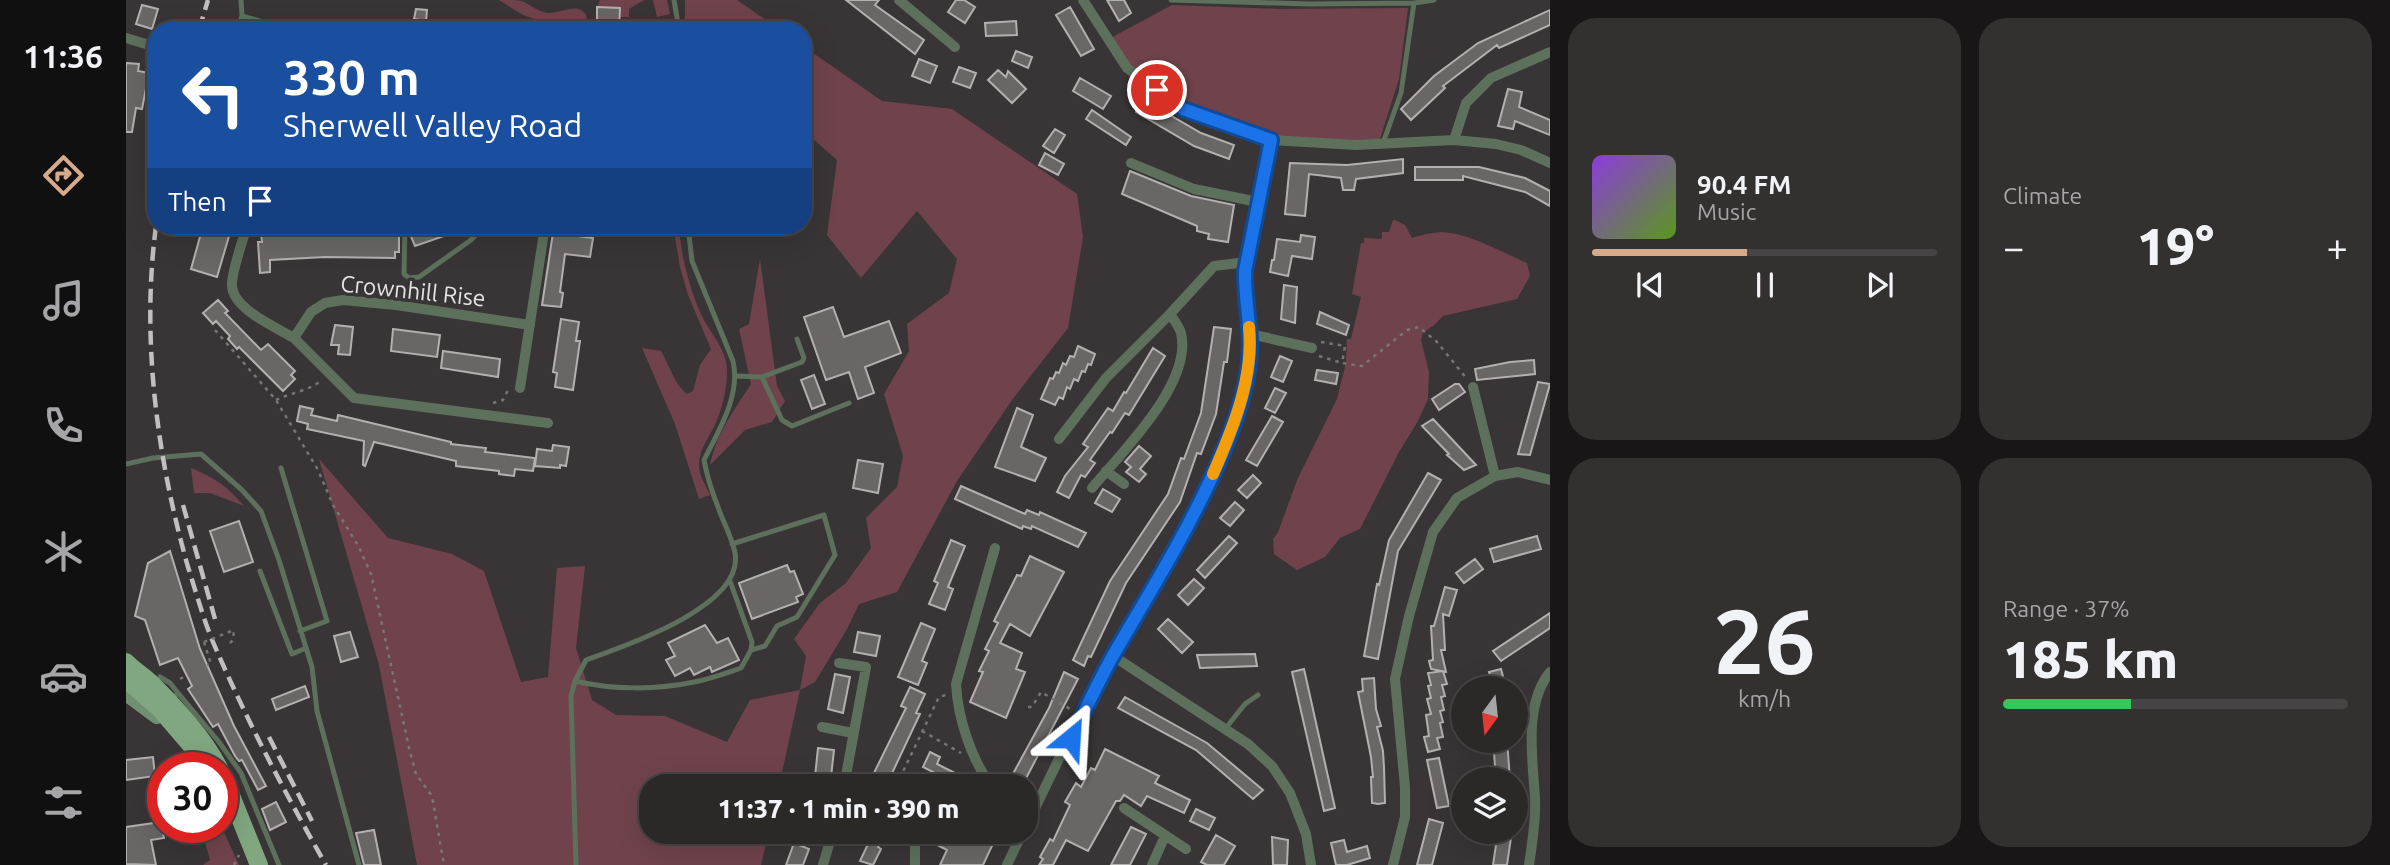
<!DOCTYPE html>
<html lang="en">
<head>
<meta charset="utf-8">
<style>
	:root { --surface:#2b2828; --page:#333030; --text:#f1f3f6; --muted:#a6a6a8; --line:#474445; --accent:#d6ab8b }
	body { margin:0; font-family:Ubuntu,sans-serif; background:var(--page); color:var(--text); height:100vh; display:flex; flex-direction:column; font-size:26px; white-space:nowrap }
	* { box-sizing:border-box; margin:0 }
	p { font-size:23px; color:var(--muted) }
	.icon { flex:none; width:38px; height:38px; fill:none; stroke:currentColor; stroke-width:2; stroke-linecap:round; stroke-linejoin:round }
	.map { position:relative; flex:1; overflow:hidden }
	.details { display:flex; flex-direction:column; gap:18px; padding:18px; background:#181616; width:840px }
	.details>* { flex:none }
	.banner { position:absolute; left:21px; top:21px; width:665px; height:214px; border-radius:28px; box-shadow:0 7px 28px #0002,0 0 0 2px var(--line); background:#1a4fa0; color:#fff; overflow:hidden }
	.needle { width:46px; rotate:195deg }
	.fabs { position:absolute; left:1325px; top:676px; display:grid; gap:14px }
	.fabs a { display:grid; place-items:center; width:77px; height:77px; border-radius:50%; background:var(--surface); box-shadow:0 7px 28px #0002,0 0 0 2px var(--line); font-size:35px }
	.speed { position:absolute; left:21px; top:752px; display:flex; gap:14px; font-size:35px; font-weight:700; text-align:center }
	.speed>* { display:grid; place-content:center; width:91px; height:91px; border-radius:50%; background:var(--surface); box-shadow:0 7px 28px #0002,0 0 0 2px var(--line); line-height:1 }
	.speed .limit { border:10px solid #d22; background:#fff; color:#111 }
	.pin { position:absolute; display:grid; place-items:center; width:60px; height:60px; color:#fff; margin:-30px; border:4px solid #fff; border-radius:50%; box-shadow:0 2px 7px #0007 }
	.me { position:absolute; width:77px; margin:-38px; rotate:27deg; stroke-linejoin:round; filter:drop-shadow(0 0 5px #0008) }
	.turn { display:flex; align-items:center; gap:24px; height:147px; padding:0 21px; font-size:32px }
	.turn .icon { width:91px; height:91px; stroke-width:2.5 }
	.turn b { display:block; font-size:49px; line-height:60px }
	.then { display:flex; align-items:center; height:66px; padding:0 21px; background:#0003; gap:14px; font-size:26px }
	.big { font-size:52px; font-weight:800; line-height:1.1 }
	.details .widget { flex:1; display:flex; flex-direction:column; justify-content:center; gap:10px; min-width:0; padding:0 24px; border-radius:28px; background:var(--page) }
	.details .dial { align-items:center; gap:0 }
	.dial b { font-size:91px; line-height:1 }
	.song { display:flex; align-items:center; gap:21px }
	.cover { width:84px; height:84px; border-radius:10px; background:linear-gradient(135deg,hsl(270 70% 55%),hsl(90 70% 35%)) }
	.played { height:7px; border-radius:4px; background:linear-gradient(90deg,var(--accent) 45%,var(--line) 45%) }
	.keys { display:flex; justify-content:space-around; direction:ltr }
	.heat { display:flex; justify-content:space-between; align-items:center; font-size:38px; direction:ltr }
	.charge { height:10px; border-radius:5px; background:linear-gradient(90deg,#34c759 37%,var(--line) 0) }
	.details .tiles { flex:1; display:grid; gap:18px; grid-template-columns:repeat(2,1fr) }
	.trip { position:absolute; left:513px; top:774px; width:399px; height:70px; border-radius:28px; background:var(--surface); box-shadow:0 7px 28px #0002,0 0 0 2px var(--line); font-weight:800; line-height:70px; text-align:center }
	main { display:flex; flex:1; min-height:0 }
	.tab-bar { display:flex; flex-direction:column; width:126px; justify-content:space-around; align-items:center; background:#111010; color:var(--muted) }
	.tab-bar .icon { width:49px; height:49px }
	.tab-bar .active { color:var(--accent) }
	.tab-bar b { font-size:32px; color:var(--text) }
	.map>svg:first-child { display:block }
</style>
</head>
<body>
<main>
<nav class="tab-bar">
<b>11:36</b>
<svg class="icon active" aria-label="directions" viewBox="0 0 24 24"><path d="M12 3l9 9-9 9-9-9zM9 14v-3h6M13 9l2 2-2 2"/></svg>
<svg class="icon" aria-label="music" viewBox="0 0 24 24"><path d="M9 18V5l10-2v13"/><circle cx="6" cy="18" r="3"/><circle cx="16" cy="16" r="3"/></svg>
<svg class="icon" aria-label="phone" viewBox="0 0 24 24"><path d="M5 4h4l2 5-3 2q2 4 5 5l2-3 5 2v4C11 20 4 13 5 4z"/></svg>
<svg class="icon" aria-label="climate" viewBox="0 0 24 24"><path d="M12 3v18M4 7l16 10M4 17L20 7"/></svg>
<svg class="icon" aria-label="car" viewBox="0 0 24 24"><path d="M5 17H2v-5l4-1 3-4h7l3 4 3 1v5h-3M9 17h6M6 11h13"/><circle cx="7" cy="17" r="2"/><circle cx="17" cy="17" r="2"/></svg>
<svg class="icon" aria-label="filters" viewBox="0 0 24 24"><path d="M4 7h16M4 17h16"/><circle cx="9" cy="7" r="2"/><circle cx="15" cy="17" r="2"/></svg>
</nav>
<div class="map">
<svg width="1424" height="865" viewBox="0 0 1424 865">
	<rect width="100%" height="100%" fill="#393536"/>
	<path fill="#70434c" d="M373 0C379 0 389 0 395 1 404 4 410 11 421 13 435 14 453 0 461 17L454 30H427L417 22 397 15Z
		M474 0H518L503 9V17H494L493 8 471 7Z
		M527 0H541L544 14 531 17Z
		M559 0H611L654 30H559Z
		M1046 5 1156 9 1282 8 1273 79 1252 145 1145 140 1074 117 1001 68 981 40Z
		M677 46 756 101 826 109 951 194 957 237 942 328 886 400 831 481 771 592 733 604 721 629 689 682 674 690 653 786H525V831H643L635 865H291L253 665 193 459 262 538 326 554 358 571 395 682 422 677 431 568 459 566 450 648 466 700 490 715 539 716 601 742 624 700 674 690 680 656 668 639 694 603 720 583 745 548 740 518 771 487 777 456 758 394 783 351 781 324 823 293 831 259 791 211 735 278 701 235 711 160 677 130Z
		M1267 220H1269L1279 225 1286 238C1299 234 1311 231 1324 233 1345 235 1380 254 1401 263L1404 276 1391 299 1317 316 1307 326 1297 332 1295 340 1303 372 1302 399 1292 421 1273 452 1234 529 1214 538 1199 557 1171 570 1148 554 1147 539 1152 532 1172 478 1211 399 1220 363 1221 339H1225L1235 297 1226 294 1235 243H1238V238L1256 239V232H1263Z
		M547 226H553C555 256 563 287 575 314 584 334 602 350 601 372 601 390 596 409 589 425 583 437 573 450 573 464 572 474 580 486 584 495L573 499 549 424 516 348 535 351C544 366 548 384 561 394L567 391 574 365 585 349 562 295 554 267Z
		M634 259 651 386 659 401 646 422 619 430 584 465C590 434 609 409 625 384L613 329 623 324Z
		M65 468C89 478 101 486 118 506L84 493H68Z
		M75 828H96L113 865H77L84 860Z"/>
	<path fill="#6a6666" stroke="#b4b0b0" stroke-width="2" d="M720 0H753L749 5 798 40 789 54Z
		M830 0H838L849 7 839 23 822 12Z
		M981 0H998L1005 13 993 21Z
		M16 5 32 9 26 29 10 24Z
		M471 7 494 8 493 30H471Z
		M944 7 968 49 955 56 930 15Z
		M290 9 301 10 300 21 288 19Z
		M1424 10V25L1373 48 1371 45 1317 86 1319 88 1285 120 1275 109 1308 76 1352 43Z
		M890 21 891 35 860 36 859 23Z
		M890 51 906 57 902 68 886 61Z
		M793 59 811 66 804 83 786 76Z
		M0 63 13 64 12 71 23 73 16 109 10 108 6 132H0Z
		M833 67 850 73 844 88 827 82Z
		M872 70 880 77 882 71 900 89 886 103 862 80Z
		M954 78 985 96 977 109 947 91Z
		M1382 89 1396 92 1393 107 1424 120V135L1389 121 1387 129 1372 126Z
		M1018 100 1075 133 1108 145 1103 159 1068 146 1010 112Z
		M966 110 1005 137 1000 145 960 119Z
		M929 129 939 135 928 153 917 146Z
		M919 153 938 164 932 175 913 165Z
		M1277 159V173L1230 179 1228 190H1217L1215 178 1183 174 1179 216 1159 214 1164 163 1221 165Z
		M1289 167H1353L1399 178 1424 191V206L1399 192 1337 176V180H1289Z
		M1004 171 1065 196 1108 205 1102 242 1082 239 1083 234 1071 231V226L996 194Z
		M77 226H106L91 277 65 269Z
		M286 226H321L324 234 289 246 284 234V232H288Z
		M428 226H444L443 235 467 238 464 257 439 254 434 292 437 293 435 307 416 305Z
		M200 229 273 231V252H269V258L199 257 144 260V272L134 273 132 242H136L135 233Z
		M1175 235 1189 237 1186 259 1166 256 1162 276 1144 272 1146 260H1148L1151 239 1174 242Z
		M1158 285 1171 287 1169 323 1155 319Z
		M92 300 102 311 99 313 135 350 142 344 169 371 165 375 169 379 157 391 113 347 111 349 102 339 104 336 90 321 87 324 77 313Z
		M707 307 718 337 763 321 775 353 739 367 748 393 732 399 723 372 700 380 678 317Z
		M1194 312 1223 325 1220 335 1191 324Z
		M435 319 453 322 450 341H454L447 390 429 387 431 373 427 372Z
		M209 325 227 327 224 355 212 354 213 345H205Z
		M1088 327 1105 329 1101 362H1098L1090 414 1075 454 1071 453 1054 502 1000 583 965 657 962 656 958 666 947 660 984 581 1042 494 1055 458 1058 459 1075 413Z
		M267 329 314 335 311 357 265 351Z
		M952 346 969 354 965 365 962 364 959 372 956 371 952 381 948 379 944 389 941 387 937 399 933 397 929 405 915 399 924 378 927 379 930 372 933 373 937 363 940 365 944 356 948 357Z
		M1027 348 1039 356 1003 415 999 413 986 433 984 432 964 460 969 463 959 477 955 475 943 498 931 492 939 476 962 447 957 444 982 408 987 411 998 392 1000 393Z
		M317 351 374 359 372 377 315 368Z
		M1154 356 1166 361 1157 382 1145 377Z
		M1408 360 1409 374 1351 380 1349 369 1384 362Z
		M1191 370 1212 373 1210 384 1189 380Z
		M688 375 699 404 686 409 675 380Z
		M1412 382 1424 384 1404 455 1392 454Z
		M1329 384H1333L1339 392 1313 410 1306 399Z
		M1149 388 1160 393 1149 413 1139 408Z
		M174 406 187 409 185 415 211 421 212 415 325 442V444L360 448 359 452 409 458 407 471 389 469 388 476 373 474V471L330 466V461L248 442 239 466 237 465 238 441 181 429 182 424 171 421Z
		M891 408 907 415 895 447 920 458 909 481 869 467Z
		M1146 416 1157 422 1131 466 1120 460Z
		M1307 419 1350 465 1338 470 1321 455 1323 454 1296 426Z
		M427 445 443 447 440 466 434 465V468L409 466 411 449 426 451Z
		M1013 446 1025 456 1014 469 1020 474 1013 482 1000 472 1005 467 999 462Z
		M732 460 757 464 752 493 727 488Z
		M1302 473 1315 480 1272 551 1252 659 1238 656 1251 584 1253 585 1263 540Z
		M1127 475 1135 483 1121 498 1112 490Z
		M835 486 899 514 901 510 913 515 914 512 960 533 952 547 906 526 905 529 897 526 896 529 829 499Z
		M977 489 994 499 986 512 969 503Z
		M1109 502 1118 510 1104 526 1094 518Z
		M113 521 127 562 98 572 84 531Z
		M1103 536 1111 543 1079 578 1071 570Z
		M1411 536 1415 549 1368 562 1364 549Z
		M825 540 839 546 822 587 827 589 819 610 803 604 812 583 808 581Z
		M44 551 74 649 108 726 140 786 132 790 116 760 113 761 109 756 92 724 87 727 62 689 66 686 52 658 34 665 19 620 9 616 22 563Z
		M904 556 938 572 904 636 884 624 874 643 896 653 890 669 899 672 880 718 844 702 857 672 853 671 863 651 859 649 872 623 868 621 891 575 895 576Z
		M1349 559 1357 569 1338 583 1330 573Z
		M661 565 664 572 668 571 677 594 670 597 672 602 626 619 613 583Z
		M1068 579 1078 588 1062 605 1052 595Z
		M1319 587 1331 590 1323 616 1317 614 1319 650H1315L1320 672 1305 669 1303 661 1307 660 1305 626H1308Z
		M1424 613V628L1375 661 1367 651Z
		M1042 619 1067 642 1056 653 1032 629Z
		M795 623 809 629 796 661 801 663 792 685 772 677Z
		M579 625 591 643 602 638 613 660 586 672 584 667 568 675 564 668 549 676 540 660 549 656 542 643Z
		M224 632 232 657 215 662 208 636Z
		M732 632 754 636 750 656 728 652Z
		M1129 654 1131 666 1074 668 1071 655Z
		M1178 669 1209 808 1198 811 1166 672Z
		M1375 669 1380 688H1368L1363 672Z
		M1317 671 1321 684 1316 685 1319 696 1315 697 1318 710 1314 711 1317 722 1314 723 1317 737 1311 738 1314 749 1302 752 1298 737 1303 736 1300 715 1305 714 1301 699 1305 698 1302 686 1305 685 1302 673Z
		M938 672 952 679 896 786H892L883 781 923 708Z
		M709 674 724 677 717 713 702 709Z
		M1248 678 1250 709 1255 726 1251 727 1257 751 1258 767 1259 803 1252 804 1246 803 1245 777H1247L1245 757 1232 692 1237 691 1236 679Z
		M179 686 183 697 150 710 146 699Z
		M784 687 799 694 790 713 794 714 760 786H749L743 783 780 708 775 706Z
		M999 697 1081 743 1137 790 1127 799 1070 750 992 708Z
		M1367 740H1381L1384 779H1370Z
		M692 748 708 750 704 786H688Z
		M979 749 1033 776 1029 783 1064 800 1058 813 1021 796 1015 806 998 795 994 801H990L962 851 940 840 927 865H913L917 859 914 857 924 839 927 841 944 805 939 802 950 783 955 787 965 768 969 770Z
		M804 752 814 757 811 764 831 774 826 786H820L804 778 807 772 797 767Z
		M27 757 29 776 0 780V760Z
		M1313 758 1323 806 1311 808 1301 760Z
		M150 802 160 822 144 830 136 809Z
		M1070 809 1089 818 1083 830 1064 821Z
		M1303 819 1317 823 1306 865H1291Z
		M35 822 38 838 25 840 30 865 0 864V827Z
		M1005 827 1020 834 1004 865H985Z
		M248 830 255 865H238L230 833Z
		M743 831H760L752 847 755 849 747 865 734 861 743 842 739 840Z
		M805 831H873L857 865H814L821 850 800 839Z
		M1372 831H1386L1381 865H1367Z
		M1090 835 1109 846 1098 865H1081L1075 862Z
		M1146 837 1162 840 1161 865H1147Z
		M1218 840 1221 852 1241 846 1244 858 1221 865H1210L1205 843Z
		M668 843 683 849 677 865H660Z"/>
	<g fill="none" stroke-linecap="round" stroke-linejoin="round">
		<path stroke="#797576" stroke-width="2.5" stroke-dasharray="3.5 5" stroke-linecap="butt" d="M89 330 150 400 192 470 207 505 233 547 245 574 284 752 290 774 306 796 318 865
			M1195 342 1219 346 1216 363 1236 366 1281 330 1293 327 1311 342 1341 379
			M1193 356 1216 363
			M150 400C162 394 187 389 194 381
			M367 403 377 400 382 390
			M78 642 85 664 81 665
			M104 643 107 640 108 630
			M54 679 61 675
			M902 707H906L915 692 944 709
			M796 731 835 753
			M770 786 813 697 820 695
			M108 865 113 855"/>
		<path stroke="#5d705c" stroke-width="5" d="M115 0 116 16
			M548 0 553 30
			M1045 0 1183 4 1288 3 1308 0
			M112 30 116 16 167 30
			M179 30 223 28 259 30
			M1257 143 1275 93 1288 3
			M279 226 278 274 283 278 293 277 345 240 358 226
			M611 376 636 377 676 362 678 358 671 339
			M636 377 656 420 666 426 723 403
			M0 464 27 458 75 454 116 490 135 511 153 560 186 667 191 711 233 865
			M155 468 201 621 174 631
			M606 544 698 515 709 555 671 617 651 626 639 646 625 650
			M134 571 166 654 180 648
			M34 677 44 683 52 693 50 695
			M449 681C486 690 531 690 568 682 584 679 600 673 615 668L625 650 626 642 604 581
			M52 693 93 742 115 773 153 865
			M1099 729 1119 704 1132 695
			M450 865 445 696 449 681 460 660C499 646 619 606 609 553 606 537 597 522 592 507 586 492 581 476 578 460 593 430 615 395 607 361L566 261 562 226"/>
		<path stroke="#5d705c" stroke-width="10" d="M773 0 829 47
			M957 0 1001 68 1057 109 1074 117 1145 140 1230 145 1328 140 1370 144 1395 150 1424 163
			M0 38 30 47
			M1328 140 1340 103 1365 78 1424 52
			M1005 163 1068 189 1132 202
			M121 226C117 240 105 273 106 286 107 309 151 328 168 338
			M404 325 270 305 217 300 199 303 185 312 168 338 228 398 422 423
			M1124 334 1186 348
			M1347 387 1369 476
			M394 388 419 226
			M933 439 980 378 1044 314
			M980 471 998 484
			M966 488C996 452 1067 383 1055 333 1053 326 1048 320 1044 314L1088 266 1121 262
			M987 656 1122 744 1146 766 1164 793 1180 834 1185 865
			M713 663 740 667 718 786
			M696 727 727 733
			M865 786C845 758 832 719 830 684L869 548
			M998 808 1060 849
			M900 827C928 769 956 709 989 653 1026 588 1065 525 1095 457 1107 427 1121 394 1124 361 1126 331 1118 301 1119 271L1145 140
			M689 831 705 836
			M697 865 707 831
			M789 865V831
			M881 865 897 831
			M1026 865 1039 836
			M1267 865 1279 817V787L1269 679 1283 616 1307 532 1331 498 1369 476 1392 472 1424 480
			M1403 865C1406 844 1410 821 1409 799 1407 760 1397 705 1424 672"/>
		<path stroke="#718f71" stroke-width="16" d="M0 693 31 716"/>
		<path stroke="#80a780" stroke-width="18" d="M0 662C8 670 17 676 25 683 50 708 77 737 93 768
			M0 679 33 708 82 765
			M96 779 100 783 133 865"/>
		<path stroke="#c2bfc0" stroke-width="4.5" stroke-dasharray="14 7" stroke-linecap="butt" d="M73 30 82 0
			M30 226C15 339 31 458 62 567 70 592 77 618 87 642 120 719 159 793 200 865
			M57 505 89 619
			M143 737 186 821"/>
		<path stroke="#797576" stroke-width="2.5" stroke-dasharray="3.5 5" stroke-linecap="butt" d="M78 642 108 630"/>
	</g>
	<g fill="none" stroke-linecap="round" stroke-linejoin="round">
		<g stroke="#114b97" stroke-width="18">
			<path id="route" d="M945 738C960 709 973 680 989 652 1026 589 1065 526 1094 459 1107 429 1120 395 1123 362 1127 332 1118 301 1119 271L1145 140 1057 109 1031 90"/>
		</g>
		<use href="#route" stroke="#1a73e8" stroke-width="12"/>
		<path stroke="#f59e0b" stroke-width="12" d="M1087 474C1107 428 1128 378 1123 327"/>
	</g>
	<g text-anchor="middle" stroke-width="7" stroke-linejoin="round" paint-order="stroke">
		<g font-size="23" fill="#e5e3e3" stroke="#393536">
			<text transform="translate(287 291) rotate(6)" y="8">Crownhill Rise</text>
		</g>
	</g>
</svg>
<div class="fabs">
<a><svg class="needle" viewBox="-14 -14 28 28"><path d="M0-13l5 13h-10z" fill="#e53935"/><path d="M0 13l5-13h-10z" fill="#a6a6a8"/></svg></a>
<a><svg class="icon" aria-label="layers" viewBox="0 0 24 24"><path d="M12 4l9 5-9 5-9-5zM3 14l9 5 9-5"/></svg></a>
</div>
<div class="speed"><div class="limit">30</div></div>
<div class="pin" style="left:1031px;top:90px;background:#d93025"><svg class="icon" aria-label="arrive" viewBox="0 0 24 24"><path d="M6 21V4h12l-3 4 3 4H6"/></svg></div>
<svg class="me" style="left:945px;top:738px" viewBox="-20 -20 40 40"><path d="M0-17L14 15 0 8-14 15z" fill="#1a73e8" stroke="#fff" stroke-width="4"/></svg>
<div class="trip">11:37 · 1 min · 390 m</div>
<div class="banner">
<div class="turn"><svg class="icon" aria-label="left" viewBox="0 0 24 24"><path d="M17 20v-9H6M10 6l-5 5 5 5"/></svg><div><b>330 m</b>Sherwell Valley Road</div></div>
<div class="then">Then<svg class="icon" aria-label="arrive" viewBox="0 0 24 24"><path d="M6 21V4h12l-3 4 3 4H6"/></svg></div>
</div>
</div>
<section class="details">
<div class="tiles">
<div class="widget">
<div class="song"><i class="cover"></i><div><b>90.4 FM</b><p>Music</p></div></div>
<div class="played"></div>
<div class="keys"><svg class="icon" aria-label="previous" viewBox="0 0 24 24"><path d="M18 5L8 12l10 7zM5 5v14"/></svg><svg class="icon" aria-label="pause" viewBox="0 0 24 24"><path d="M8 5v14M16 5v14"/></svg><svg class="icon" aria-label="next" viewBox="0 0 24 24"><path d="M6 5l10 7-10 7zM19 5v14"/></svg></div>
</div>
<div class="widget"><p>Climate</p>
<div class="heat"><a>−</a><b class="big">19°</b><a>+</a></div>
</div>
<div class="widget dial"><b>26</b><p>km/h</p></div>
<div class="widget"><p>Range · 37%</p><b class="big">185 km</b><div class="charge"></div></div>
</div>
</section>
</main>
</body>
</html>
